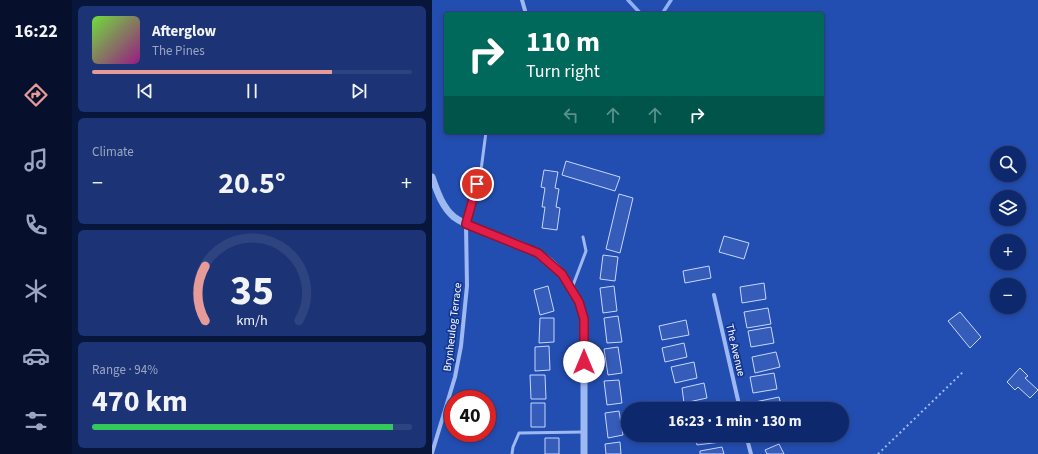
<!DOCTYPE html>
<html lang="en">
<head>
<meta charset="utf-8">
<style>
	:root { --surface:#0e286e; --page:#1c3476; --text:#f1f3f6; --muted:#9ba6c2; --line:#2e4481; --accent:#e69b98 }
	body { margin:0; font-family:"Source Sans 3",sans-serif; background:var(--page); color:var(--text); height:100vh; display:flex; flex-direction:column; font-size:15px; white-space:nowrap }
	* { box-sizing:border-box; margin:0 }
	p { font-size:13px; color:var(--muted) }
	.icon { flex:none; width:22px; height:22px; fill:none; stroke:currentColor; stroke-width:2; stroke-linecap:round; stroke-linejoin:round }
	.map { position:relative; flex:1; overflow:hidden }
	.panel { display:flex; flex-direction:column; gap:6px; padding:6px; background:#08163c; width:360px }
	.panel>* { flex:none }
	.top-card { position:absolute; left:12px; top:12px; width:380px; height:122px; border-radius:4px; box-shadow:0 2px 6px #0003,0 0 0 1px var(--line); background:#00695c; color:#fff; overflow:hidden }
	.buttons { position:absolute; left:558px; top:146px; display:grid; gap:8px }
	.buttons a { display:grid; place-items:center; width:36px; height:36px; border-radius:50%; background:var(--surface); box-shadow:0 2px 6px #0003,0 0 0 1px var(--line); font-size:20px }
	.speed { position:absolute; left:12px; top:390px; display:flex; gap:8px; font-size:20px; font-weight:700; text-align:center }
	.speed>* { display:grid; place-content:center; width:52px; height:52px; border-radius:50%; background:var(--surface); box-shadow:0 2px 6px #0003,0 0 0 1px var(--line); line-height:1 }
	.speed .limit { border:6px solid #d22; background:#fff; color:#111 }
	.pin { position:absolute; display:grid; place-items:center; width:34px; height:34px; color:#fff; margin:-17px; border:2px solid #fff; border-radius:50%; box-shadow:0 1px 4px #0007 }
	.me { position:absolute; width:44px; margin:-22px; rotate:0deg; stroke-linejoin:round; filter:drop-shadow(0 0 3px #0008) }
	.turn { display:flex; align-items:center; gap:14px; height:84px; padding:0 16px; font-size:18px }
	.turn .icon { width:52px; height:52px; stroke-width:2.5 }
	.turn b { display:block; font-size:28px; line-height:34px }
	.lanes { display:flex; align-items:center; height:38px; padding:0 16px; background:#0003; justify-content:center; gap:20px; direction:ltr }
	.lanes .off { opacity:.35 }
	.big { font-size:30px; font-weight:700; line-height:1.1 }
	.panel .tile { flex:1; display:flex; flex-direction:column; justify-content:center; gap:6px; min-width:0; padding:0 14px; border-radius:6px; background:var(--page) }
	.panel .dial { align-items:center; gap:0 }
	.dial svg { height:104px; overflow:visible; fill:none; stroke:var(--line); stroke-width:7; stroke-linecap:round; text-anchor:middle }
	.dial text { fill:var(--text); stroke:none }
	.song { display:flex; align-items:center; gap:12px }
	.cover { width:48px; height:48px; border-radius:6px; background:linear-gradient(135deg,hsl(100 70% 55%),hsl(310 70% 35%)) }
	.played { height:4px; border-radius:2px; background:linear-gradient(90deg,var(--accent) 75%,var(--line) 75%) }
	.keys { display:flex; justify-content:space-around; direction:ltr }
	.heat { display:flex; justify-content:space-between; align-items:center; font-size:22px; direction:ltr }
	.charge { height:6px; border-radius:3px; background:linear-gradient(90deg,#34c759 94%,var(--line) 0) }
	.trip { position:absolute; left:189px; top:402px; width:228px; height:40px; border-radius:20px; background:var(--surface); box-shadow:0 2px 6px #0003,0 0 0 1px var(--line); font-weight:700; line-height:40px; text-align:center }
	main { display:flex; flex:1; min-height:0 }
	.menu { display:flex; flex-direction:column; width:72px; justify-content:space-around; align-items:center; background:#06102c; color:var(--muted) }
	.menu .icon { width:28px; height:28px }
	.menu .active { color:var(--accent) }
	.menu b { font-size:18px; color:var(--text) }
	.map>svg:first-child { display:block }
</style>
</head>
<body>
<main>
<nav class="menu">
<b>16:22</b>
<svg class="icon active" aria-label="directions" viewBox="0 0 24 24"><path d="M12 3l9 9-9 9-9-9zM9 14v-3h6M13 9l2 2-2 2"/></svg>
<svg class="icon" aria-label="music" viewBox="0 0 24 24"><path d="M9 18V5l10-2v13"/><circle cx="6" cy="18" r="3"/><circle cx="16" cy="16" r="3"/></svg>
<svg class="icon" aria-label="phone" viewBox="0 0 24 24"><path d="M5 4h4l2 5-3 2q2 4 5 5l2-3 5 2v4C11 20 4 13 5 4z"/></svg>
<svg class="icon" aria-label="climate" viewBox="0 0 24 24"><path d="M12 3v18M4 7l16 10M4 17L20 7"/></svg>
<svg class="icon" aria-label="car" viewBox="0 0 24 24"><path d="M5 17H2v-5l4-1 3-4h7l3 4 3 1v5h-3M9 17h6M6 11h13"/><circle cx="7" cy="17" r="2"/><circle cx="17" cy="17" r="2"/></svg>
<svg class="icon" aria-label="filters" viewBox="0 0 24 24"><path d="M4 7h16M4 17h16"/><circle cx="9" cy="7" r="2"/><circle cx="15" cy="17" r="2"/></svg>
</nav>
<section class="panel">
<div class="tile">
<div class="song"><i class="cover"></i><div><b>Afterglow</b><p>The Pines</p></div></div>
<div class="played"></div>
<div class="keys"><svg class="icon" aria-label="previous" viewBox="0 0 24 24"><path d="M18 5L8 12l10 7zM5 5v14"/></svg><svg class="icon" aria-label="pause" viewBox="0 0 24 24"><path d="M8 5v14M16 5v14"/></svg><svg class="icon" aria-label="next" viewBox="0 0 24 24"><path d="M6 5l10 7-10 7zM19 5v14"/></svg></div>
</div>
<div class="tile"><p>Climate</p>
<div class="heat"><a>−</a><b class="big">20.5°</b><a>+</a></div>
</div>
<div class="tile dial"><svg viewBox="0 0 100 80">
<path d="M14 69A42 42 0 1 1 86 69"/>
<path d="M14 69A42 42 0 0 1 14 27" stroke="#e69b98"/>
<text x="50" y="56" font-size="32" font-weight="700">35</text>
<text x="50" y="72" font-size="11">km/h</text>
</svg></div>
<div class="tile"><p>Range · 94%</p><b class="big">470 km</b><div class="charge"></div></div>
</section>
<div class="map">
<svg width="606" height="454" viewBox="0 0 606 454">
	<rect width="100%" height="100%" fill="#123692"/>
	<path fill="#234eb1" fill-rule="evenodd" d="M0 0H606V454H0ZM14 14H390V132H14ZM565 153H587V175H565ZM565 197H587V219H565ZM565 241H587V263H565ZM565 285H587V307H565ZM21 399H55V433H21ZM196 409H410V435H196Z"/>
	<g fill="none" stroke-linecap="round" stroke-linejoin="round">
		<path stroke="#90b0f6" stroke-width="3.5" d="M196 0 209 14
			M230 14 239 0"/>
	</g>
	<path fill="#355cb9" stroke="#c6d6fd" d="M134 161 188 177 183 191 130 175Z
		M112 170 126 172 123 188 127 189 124 207 128 208 125 230 110 228 113 207H110L113 188 109 187Z
		M187 194 201 198 188 253 174 249Z
		M292 236 317 243 312 259 287 252Z
		M171 255 186 257 183 281 168 279Z
		M277 266 279 278 253 283 251 271Z
		M332 283 334 299 310 303 308 287Z
		M116 286 122 311 108 315 102 290Z
		M182 286 185 311 171 313 168 288Z
		M336 308 339 324 315 328 312 312Z
		M528 312 549 337 538 348 516 321Z
		M186 316 190 342 175 343 172 318Z
		M108 318H122V342L107 343Z
		M254 320 257 335 230 340 227 326Z
		M339 327 342 343 319 347 316 331Z
		M252 343 255 357 233 362 230 348Z
		M117 346 118 370 103 371V347Z
		M186 347 190 373 176 375 172 349Z
		M344 352 348 367 323 373 320 357Z
		M262 362 265 378 243 383 239 367Z
		M588 368 596 376 593 378 606 390 598 398 586 387 583 390 575 382Z
		M342 373 345 389 321 393 318 377Z
		M98 375H113L114 399H99Z
		M187 380 190 403 175 405 172 381Z
		M272 383 275 398 252 403 250 388Z
		M347 397 350 409H325L323 402Z
		M99 403H113V427H99Z
		M281 405 282 409H258Z
		M187 411 191 435 176 438 173 413Z
		M263 435H287L289 442 265 445Z
		M330 435H354L331 440Z
		M113 438H127V454H113Z
		M188 442 189 454H174L173 444Z
		M347 444 352 454H335L333 450Z
		M290 447 292 454H268V451Z"/>
	<g fill="none" stroke-linecap="round" stroke-linejoin="round">
		<path stroke="#9eb8f2" stroke-width="2" stroke-dasharray="2 3" stroke-linecap="butt" d="M446 454 532 371"/>
		<path stroke="#9eb8f2" stroke-width="3" d="M34 224 49 170 54 132
			M140 288 154 251 151 237
			M80 454 81 447 87 433 152 432"/>
		<path stroke="#9eb8f2" stroke-width="4" d="M90 0 94 14
			M282 295 308 409
			M314 435 319 454
			M0 453 23 377 29 346 35 286 34 224"/>
		<path stroke="#9eb8f2" stroke-width="7" d="M0 177C5 191 10 207 22 217 31 224 44 228 55 232 72 239 91 244 106 253 131 267 145 293 152 319V454"/>
	</g>
	<g fill="none" stroke-linecap="round" stroke-linejoin="round">
		<g stroke="#92132f" stroke-width="10">
			<path id="route" d="M45 184 34 224 106 253 130 274 147 302 152 319V362"/>
		</g>
		<use href="#route" stroke="#e11d48" stroke-width="7"/>
	</g>
	<g text-anchor="middle" stroke-width="3.5" stroke-linejoin="round" paint-order="stroke">
		<g font-size="11" fill="#fff" stroke="#123692">
			<text transform="translate(20 327) rotate(-83)" y="4">Brynheulog Terrace</text>
			<text transform="translate(304 350) rotate(77)" y="4">The Avenue</text>
		</g>
	</g>
</svg>
<div class="buttons">
<a><svg class="icon" aria-label="search" viewBox="0 0 24 24"><circle cx="10" cy="10" r="6"/><path d="M15 15l6 6"/></svg></a>
<a><svg class="icon" aria-label="layers" viewBox="0 0 24 24"><path d="M12 4l9 5-9 5-9-5zM3 14l9 5 9-5"/></svg></a>
<a>+</a>
<a>−</a>
</div>
<div class="speed"><div class="limit">40</div></div>
<div class="pin" style="left:45px;top:184px;background:#d93025"><svg class="icon" aria-label="arrive" viewBox="0 0 24 24"><path d="M6 21V4h12l-3 4 3 4H6"/></svg></div>
<svg class="me" style="left:152px;top:362px" viewBox="-20 -20 40 40"><circle r="19" fill="#fff"/><path d="M0-13L10 11 0 6-10 11z" fill="#e11d48"/></svg>
<div class="trip">16:23 · 1 min · 130 m</div>
<div class="top-card">
<div class="turn"><svg class="icon" aria-label="right" viewBox="0 0 24 24"><path d="M7 20v-9h11M14 6l5 5-5 5"/></svg><div><b>110 m</b>Turn right</div></div>
<div class="lanes"><svg class="icon off" aria-label="left" viewBox="0 0 24 24"><path d="M17 20v-9H6M10 6l-5 5 5 5"/></svg><svg class="icon off" aria-label="ahead" viewBox="0 0 24 24"><path d="M12 20V5M6 11l6-6 6 6"/></svg><svg class="icon off" aria-label="ahead" viewBox="0 0 24 24"><path d="M12 20V5M6 11l6-6 6 6"/></svg><svg class="icon" aria-label="right" viewBox="0 0 24 24"><path d="M7 20v-9h11M14 6l5 5-5 5"/></svg></div>
</div>
</div>
</main>
</body>
</html>
